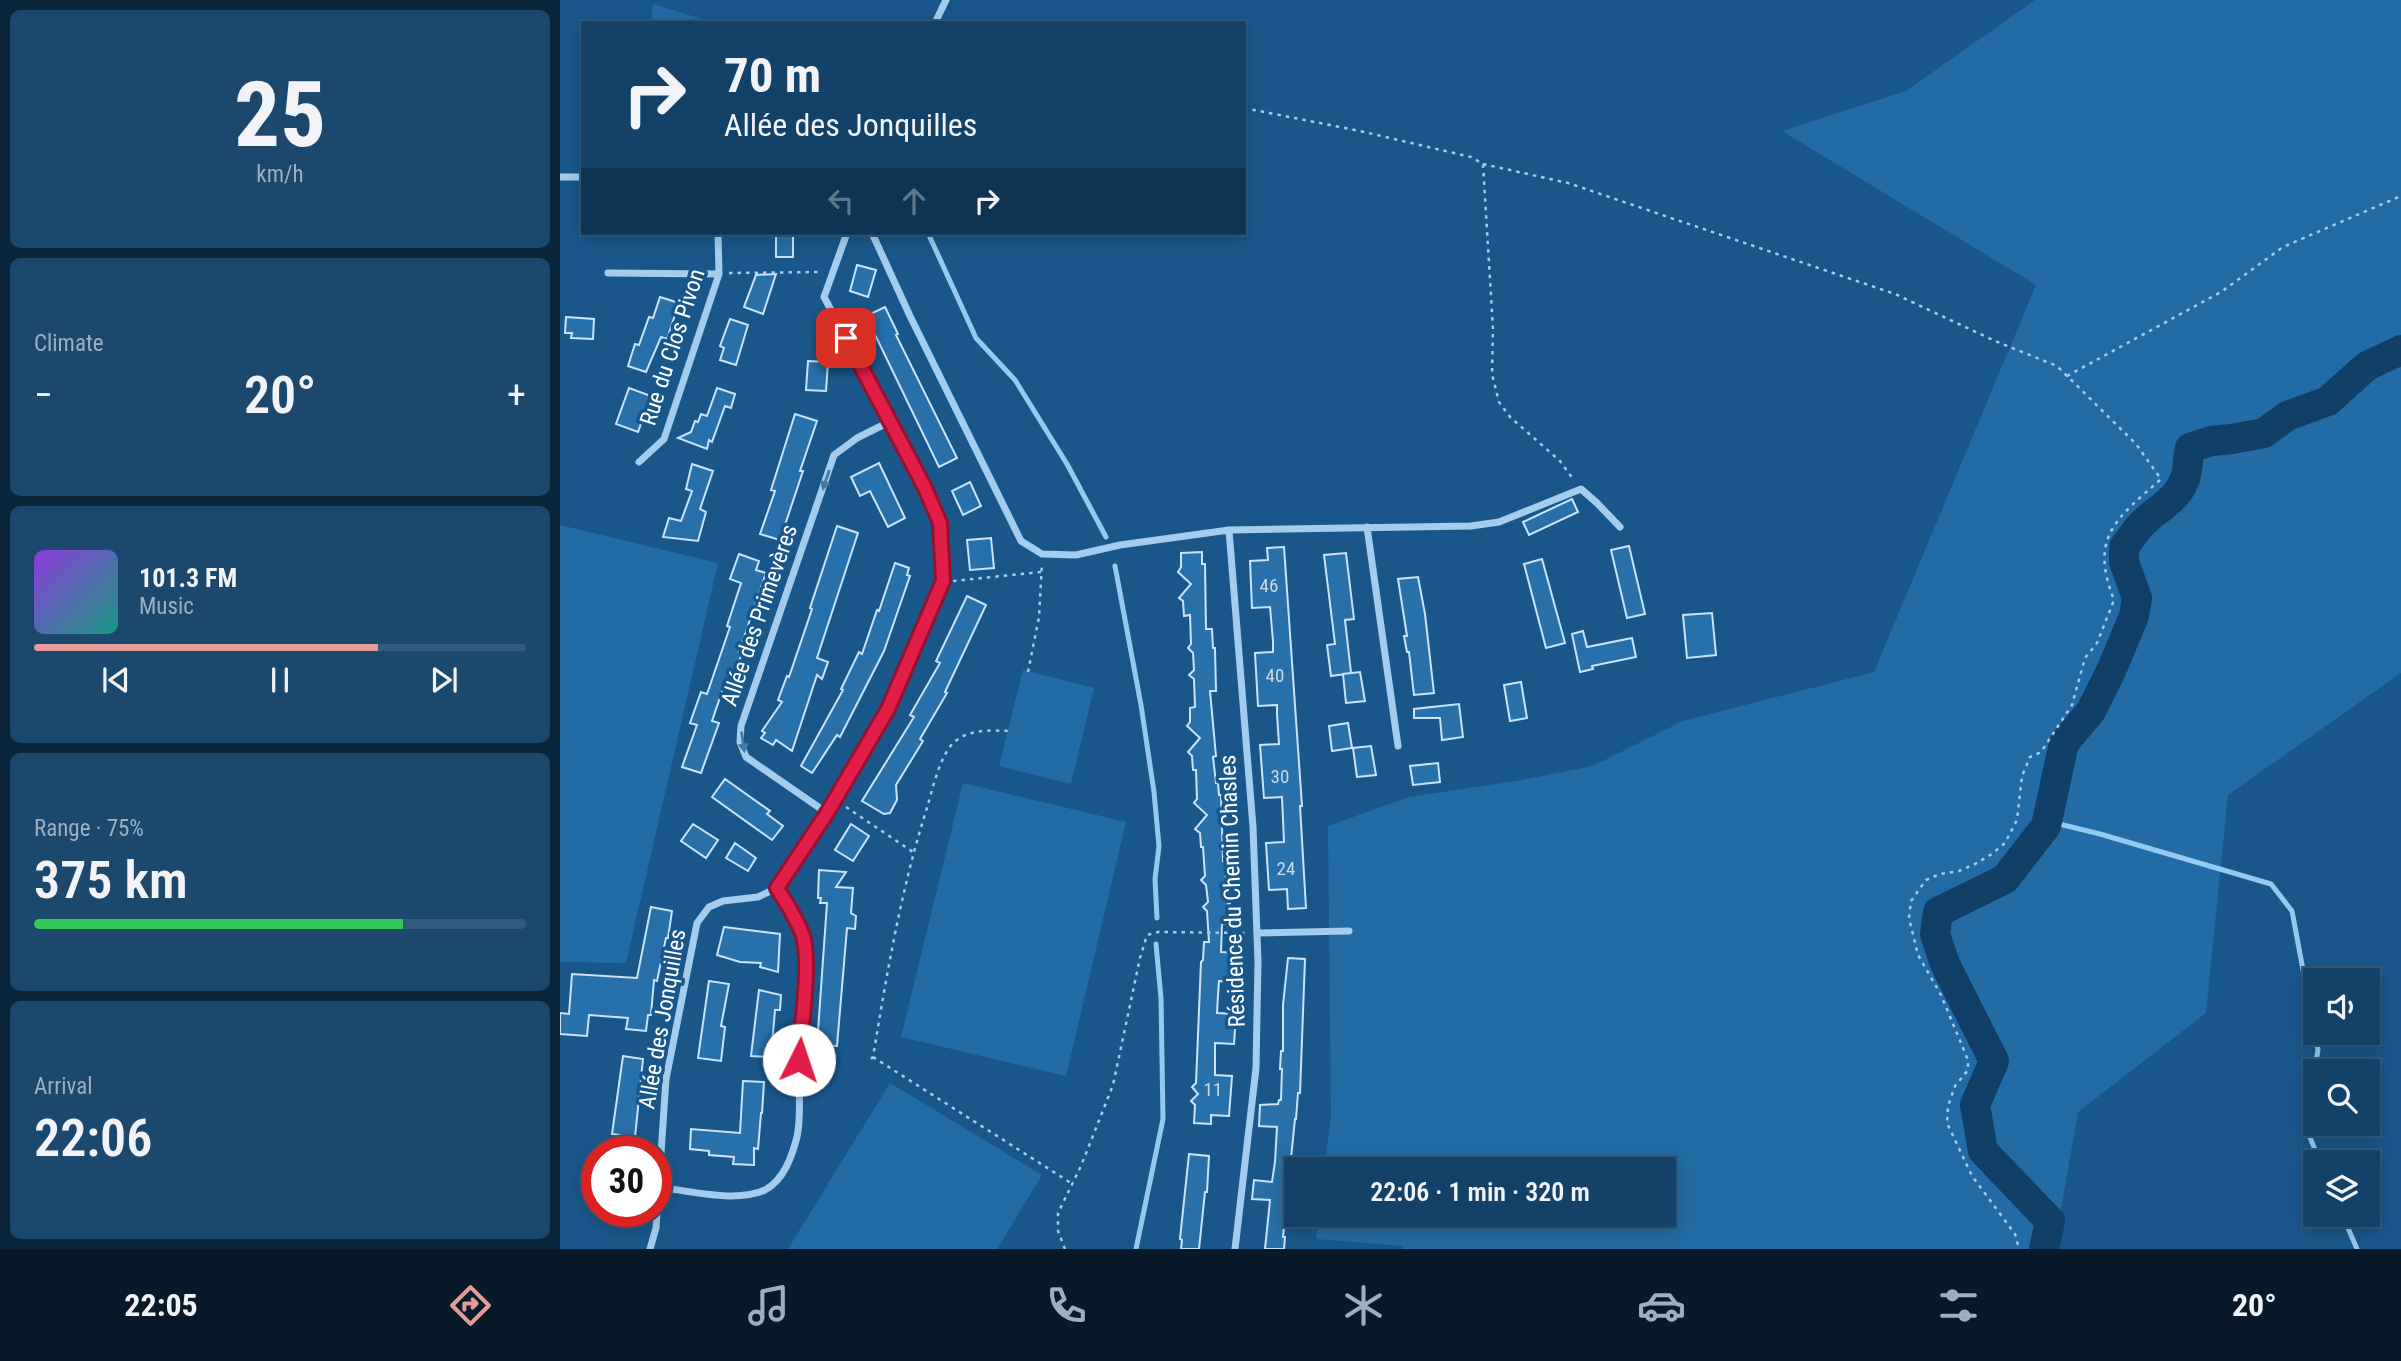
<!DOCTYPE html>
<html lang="en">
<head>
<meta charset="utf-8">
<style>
	:root { --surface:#134168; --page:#1c486e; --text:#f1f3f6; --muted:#9dafc0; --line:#325a7c; --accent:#e69b98 }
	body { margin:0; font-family:"Roboto Condensed",sans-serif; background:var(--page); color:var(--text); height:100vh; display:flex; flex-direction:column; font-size:26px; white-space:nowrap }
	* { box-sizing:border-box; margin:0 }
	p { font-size:23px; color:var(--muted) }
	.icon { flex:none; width:38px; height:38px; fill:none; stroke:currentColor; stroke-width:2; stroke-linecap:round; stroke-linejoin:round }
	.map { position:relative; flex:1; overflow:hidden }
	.sheet { display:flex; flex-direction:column; gap:10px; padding:10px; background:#0a2439; width:560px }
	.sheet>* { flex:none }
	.banner { position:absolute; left:21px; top:21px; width:665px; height:214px; border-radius:0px; box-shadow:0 4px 18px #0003,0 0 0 2px var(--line); background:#134168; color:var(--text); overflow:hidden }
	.controls { position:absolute; left:1743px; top:968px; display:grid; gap:14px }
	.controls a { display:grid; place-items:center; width:77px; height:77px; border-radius:0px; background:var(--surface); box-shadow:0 4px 18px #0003,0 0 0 2px var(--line); font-size:35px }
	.speed { position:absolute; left:21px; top:1136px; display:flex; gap:14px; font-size:35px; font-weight:700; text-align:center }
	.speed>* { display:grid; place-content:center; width:91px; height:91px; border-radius:50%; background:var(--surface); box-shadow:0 4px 18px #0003,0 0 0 2px var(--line); line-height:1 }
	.speed .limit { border:10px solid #d22; background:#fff; color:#111 }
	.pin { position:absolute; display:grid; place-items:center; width:60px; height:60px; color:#fff; margin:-30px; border-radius:14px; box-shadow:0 4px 10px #0006 }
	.me { position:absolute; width:77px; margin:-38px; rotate:4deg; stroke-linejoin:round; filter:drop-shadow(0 0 5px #0008) }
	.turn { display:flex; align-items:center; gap:24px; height:147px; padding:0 28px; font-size:32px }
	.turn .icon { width:91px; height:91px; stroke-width:2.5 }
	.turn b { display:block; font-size:49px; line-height:60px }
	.lanes { display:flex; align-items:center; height:66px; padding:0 28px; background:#0003; justify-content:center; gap:35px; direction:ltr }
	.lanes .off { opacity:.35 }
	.big { font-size:52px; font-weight:600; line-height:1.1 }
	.sheet .tile { flex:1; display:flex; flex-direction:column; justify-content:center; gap:10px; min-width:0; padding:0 24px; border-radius:10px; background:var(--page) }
	.sheet .dial { align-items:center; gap:0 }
	.dial b { font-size:91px; line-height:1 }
	.song { display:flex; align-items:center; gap:21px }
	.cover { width:84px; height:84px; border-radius:10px; background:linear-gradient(135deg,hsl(270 70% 55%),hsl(170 70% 35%)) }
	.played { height:7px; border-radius:4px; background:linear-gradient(90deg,var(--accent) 70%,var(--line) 70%) }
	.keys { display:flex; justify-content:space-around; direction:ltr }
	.heat { display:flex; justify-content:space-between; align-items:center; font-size:38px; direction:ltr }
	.charge { height:10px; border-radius:5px; background:linear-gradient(90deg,#34c759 75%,var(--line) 0) }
	.trip { position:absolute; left:724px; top:1157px; width:392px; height:70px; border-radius:0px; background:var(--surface); box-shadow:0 4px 18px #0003,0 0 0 2px var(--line); font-weight:600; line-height:70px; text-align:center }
	.dock { display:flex; height:112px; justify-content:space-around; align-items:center; background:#081a2a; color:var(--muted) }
	.dock .icon { width:49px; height:49px }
	.dock .active { color:var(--accent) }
	.dock b { font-size:32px; color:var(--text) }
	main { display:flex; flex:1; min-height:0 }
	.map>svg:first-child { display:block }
</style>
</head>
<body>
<main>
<section class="sheet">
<div class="tile dial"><b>25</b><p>km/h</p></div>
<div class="tile"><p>Climate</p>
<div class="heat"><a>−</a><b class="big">20°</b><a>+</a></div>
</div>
<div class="tile">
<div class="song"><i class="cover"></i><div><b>101.3 FM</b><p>Music</p></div></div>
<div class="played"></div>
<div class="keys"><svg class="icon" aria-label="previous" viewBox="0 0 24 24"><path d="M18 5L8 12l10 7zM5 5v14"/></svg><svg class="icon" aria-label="pause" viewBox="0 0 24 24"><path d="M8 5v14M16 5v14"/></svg><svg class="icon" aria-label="next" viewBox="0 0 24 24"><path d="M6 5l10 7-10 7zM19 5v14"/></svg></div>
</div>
<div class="tile"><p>Range · 75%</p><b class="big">375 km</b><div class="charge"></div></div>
<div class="tile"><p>Arrival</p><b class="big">22:06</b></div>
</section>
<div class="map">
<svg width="1841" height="1249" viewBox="0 0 1841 1249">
	<rect width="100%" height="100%" fill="#19578b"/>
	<path fill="#226ba4" d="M1475 0H1841V673L1668 795 1646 1013 1518 1112 1494 1249H843V1246L756 1239 759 1215 1104 1214V1169H764L771 1117 768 826 849 797 956 781 1033 766 1123 721 1314 672 1476 285 1222 131 1346 91Z
		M93 4 155 23H91Z
		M0 525 158 563 66 963 0 962Z
		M463 670 534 688 511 784 439 766Z
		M403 783 566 822 506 1076 341 1037Z
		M330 1083 482 1175 437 1249H228Z"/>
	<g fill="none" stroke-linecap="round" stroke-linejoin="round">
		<path stroke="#95caf0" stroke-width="5" d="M368 233 416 338 455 380 507 464 546 537
			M555 566 581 705 594 792 599 846 595 879 597 918
			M1487 821 1540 834 1711 884 1732 911 1758 1050 1745 1125 1760 1162
			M1782 1214 1797 1249
			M576 1249 603 1119 601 998 596 944"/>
		<path stroke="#104068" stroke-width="30" d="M1484 1249 1490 1221 1423 1151 1415 1105 1434 1061 1385 964 1375 934 1378 912 1445 879 1486 826 1504 743 1531 711 1551 671 1574 616 1577 598 1564 562V547C1571 538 1577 528 1585 521 1599 508 1617 499 1624 481 1629 471 1627 459 1630 448L1651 441 1672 439 1704 433 1727 416 1768 401 1807 366 1841 350"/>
	</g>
	<path fill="#2770a9" stroke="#c9e4fa" stroke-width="2" d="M216 233H233V257H216Z
		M297 265 316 270 308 297 290 291Z
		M216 274 203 314 184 307 196 275Z
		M100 297 119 303 107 339 101 337 86 372 68 366 75 344 79 345 89 317 93 318Z
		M325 307 338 334 336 335 397 458 379 467 306 316Z
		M6 317 34 319 33 339 11 338 12 333H5Z
		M170 319 188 325 176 365 160 360 164 348 160 346Z
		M248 361 268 362 266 391 246 390Z
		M69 388 91 396 78 432 56 424Z
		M157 388 175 394 171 408 165 406 152 442 149 440 147 449 118 438 131 432 135 421 138 422 141 414 147 416Z
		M235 414 257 421 240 471H243L220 540 200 534 215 491 211 490Z
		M319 463 345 518 328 527 310 491 300 496 291 477Z
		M132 464 153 471 140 509 146 512 138 541 103 537 109 518 121 521 132 491 126 489Z
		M410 482 421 506 403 515 392 491Z
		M1012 499 1018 512 969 535 963 522Z
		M277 526 298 533 257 658 268 662 262 679 257 675 232 751 216 740 213 745 201 738 205 733 202 731 222 702 218 700 227 676 229 677 252 609 250 608Z
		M431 538 434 568 410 570 407 540Z
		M1069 546 1085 614 1067 618 1051 550Z
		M724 547 742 806H740L746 908 728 909 727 889 709 890 706 843 724 842 722 797 704 798 700 745 719 744 717 714V705L698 706 695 653 713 652V641L710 607 692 608 690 561 708 560 707 548Z
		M642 552V564H645L646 629H652L653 648H655L656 691H650L656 756 653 757 656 783H658L659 795H661L663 861H665L666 880H669L670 904H668L669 923 662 924 661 952 679 953 677 982 659 981 658 995 657 1013 676 1014 674 1044 655 1043V1075L672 1076 669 1116 651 1115V1124L634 1123 635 1105 631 1101 638 1094 632 1087 636 1083 641 962 643 960 644 942H649L647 911 643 907 648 902 646 885 641 880 645 876 643 847H641L640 833 635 829 647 815 634 803 637 799 636 770H633L632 756 628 752 640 738 627 726 630 722V708L635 707 634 679 629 675 634 670 633 653 628 648 631 644 630 615 624 616 623 601 619 598 631 584 618 572 621 567V553Z
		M786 553 794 619 785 620 791 673 771 676 767 645 775 644 764 555Z
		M179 554 199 561 196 570 206 573 179 652 182 653 172 682 166 680 152 721 159 723 141 773 122 767 137 725 130 723 141 692 147 694 170 627 167 626 181 583 170 579Z
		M982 559 1005 643 986 648 964 564Z
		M335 563 349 568 347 575 350 576 324 651 280 737 277 735 252 773 241 766 283 690 281 689 299 652 302 654 317 610 319 611Z
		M858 577 865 614 874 693 854 695 849 652H847L844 636H847L838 579Z
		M407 596 426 605 385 692 387 693 360 739 363 741 336 785 337 800 330 813 324 814 302 801 354 717 350 715 380 663 376 661Z
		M1152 613 1156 655 1127 658 1123 615Z
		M1023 631 1027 647 1072 638 1076 657 1032 666 1033 669 1020 672 1012 634Z
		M800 672 805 701 786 703 783 674Z
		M961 682 967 718 950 721 944 685Z
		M899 704 903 737 882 740 880 718H854V709Z
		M788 723 792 748 772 751 769 726Z
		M811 746 816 775 797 777 793 748Z
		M878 763 880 782 853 785 850 766Z
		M165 779 210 811 207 814 223 826 212 840 152 797Z
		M133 824 158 840 146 858 121 841Z
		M291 824 309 836 293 861 275 850Z
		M175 843 196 858 188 871 166 858Z
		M259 870 286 872 276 887 293 888 291 913 296 916 295 929 287 928 277 1046 257 1045 267 903H260L261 898H258Z
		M91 907 112 911 108 938H106L97 981 94 980 91 1015H88L86 1031 66 1029 68 1018 29 1015 27 1036 0 1034V1013L9 1014 12 974 77 978Z
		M164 927 220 934 218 972 200 967 201 963 180 962 157 955Z
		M728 958 745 959 740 1093H738L736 1119H735L723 1237H725L724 1249H705L710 1200 692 1199 694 1180 712 1182 715 1162 717 1127 699 1126 700 1105 718 1104 719 1100H721L722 1069H720L721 1051H723V1005Z
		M149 981 169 984 161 1026 165 1027 161 1061 138 1058Z
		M199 990 221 995 220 1010H215L211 1057 191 1056Z
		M63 1056 83 1059 75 1137 52 1134Z
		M183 1081 204 1082 202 1113H201L198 1149 194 1148V1165L173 1164 174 1157 149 1155V1151L130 1149 131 1129 180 1133Z
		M629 1154 649 1156 647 1192H645L639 1249H621L622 1240 620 1239Z"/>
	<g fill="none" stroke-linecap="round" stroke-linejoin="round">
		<path stroke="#a3cdee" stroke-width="2.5" stroke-dasharray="3.5 5" stroke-linecap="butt" d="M684 108 800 131 911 157 923 164 933 329 932 374 939 402 950 417 1000 461 1013 479
			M923 164 1008 183 1335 294 1435 341 1497 366 1576 444 1601 479C1556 519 1529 537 1554 600L1537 643 1525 658 1512 705 1481 752 1470 757 1462 776 1457 820 1445 843 1432 854 1415 864 1399 871 1380 874 1366 880 1351 901 1349 918 1358 955 1381 995 1408 1060V1070L1395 1086 1388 1106 1387 1123 1412 1176 1455 1234 1459 1249
			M169 273 260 272
			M1507 376 1661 292 1723 247 1841 196
			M393 581 481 572
			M468 672 479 617 482 564
			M286 807 353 852
			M313 1057 511 1183
			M311 1059 313 1057C327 973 341 889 367 808 372 790 379 762 389 748 403 729 427 730 448 731
			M505 1249 498 1231V1213L521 1166 553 1085 580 958 587 935 598 932 687 933"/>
		<path stroke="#a3cdee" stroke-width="7" d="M375 23 386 0
			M0 177H23
			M312 233 350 316 461 541 482 554 516 555 560 545 669 530 911 526 939 522 1021 489 1037 503 1060 527
			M48 273 159 274
			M79 462 104 439 159 274 158 233
			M807 527 838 746
			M669 530 693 827 698 962 696 1068 675 1249
			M267 813 186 757 180 742 181 726 274 455 297 438 331 421
			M697 933 789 931
			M99 1187C129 1191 177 1203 205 1190 224 1180 232 1156 237 1137 242 1115 238 1085 239 1062 241 1022 251 979 243 940 239 921 226 904 217 888
			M90 1249 96 1228 106 1079 137 923 149 907 163 901 198 897 217 888 267 813 328 709 383 581 380 523 365 487 331 421 264 297 287 233"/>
	</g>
	<defs><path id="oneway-solid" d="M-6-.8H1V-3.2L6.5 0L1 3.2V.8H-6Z" transform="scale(1.75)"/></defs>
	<g fill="#427aa9">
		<use href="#oneway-solid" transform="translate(266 480) rotate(109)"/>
		<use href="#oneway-solid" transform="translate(183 742) rotate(82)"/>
	</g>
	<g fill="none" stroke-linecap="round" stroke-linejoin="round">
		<g stroke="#92132f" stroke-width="18">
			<path id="route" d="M239 1060C241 1028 251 964 243 936 237 918 226 903 217 888L267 813 328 709 383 581 380 523 365 488 286 338"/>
		</g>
		<use href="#route" stroke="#e11d48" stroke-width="12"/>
	</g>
	<g text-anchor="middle" stroke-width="7" stroke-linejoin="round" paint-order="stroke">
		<g font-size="19" fill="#c9dbea">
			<text x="709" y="592">46</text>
			<text x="715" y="682">40</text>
			<text x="720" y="783">30</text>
			<text x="726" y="875">24</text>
			<text x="653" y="1096">11</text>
		</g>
		<g font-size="23" fill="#fff" stroke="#19578b">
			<text transform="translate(112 347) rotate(-72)" y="8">Rue du Clos Pivon</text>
			<text transform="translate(199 615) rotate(-71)" y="8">Allée des Primevères</text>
			<text transform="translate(672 891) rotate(-92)" y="8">Résidence du Chemin Chasles</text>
			<text transform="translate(102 1019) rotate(-80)" y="8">Allée des Jonquilles</text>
		</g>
	</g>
</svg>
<div class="controls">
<a><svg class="icon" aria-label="sound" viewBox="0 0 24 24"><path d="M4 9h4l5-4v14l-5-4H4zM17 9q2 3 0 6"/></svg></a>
<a><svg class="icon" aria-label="search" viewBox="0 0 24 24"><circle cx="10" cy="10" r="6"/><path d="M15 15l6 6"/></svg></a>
<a><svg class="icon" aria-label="layers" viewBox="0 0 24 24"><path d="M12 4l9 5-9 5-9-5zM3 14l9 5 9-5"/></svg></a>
</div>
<div class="speed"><div class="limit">30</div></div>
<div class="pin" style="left:286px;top:338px;background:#d93025"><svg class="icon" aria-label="arrive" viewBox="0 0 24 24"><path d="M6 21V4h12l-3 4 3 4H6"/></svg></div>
<svg class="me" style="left:239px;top:1060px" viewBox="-20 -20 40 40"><circle r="19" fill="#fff"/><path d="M0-13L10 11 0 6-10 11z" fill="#e11d48"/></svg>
<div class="trip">22:06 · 1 min · 320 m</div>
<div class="banner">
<div class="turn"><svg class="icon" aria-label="right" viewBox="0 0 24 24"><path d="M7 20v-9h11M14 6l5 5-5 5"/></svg><div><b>70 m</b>Allée des Jonquilles</div></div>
<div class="lanes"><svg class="icon off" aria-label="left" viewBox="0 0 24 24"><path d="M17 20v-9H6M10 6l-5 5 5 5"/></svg><svg class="icon off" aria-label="ahead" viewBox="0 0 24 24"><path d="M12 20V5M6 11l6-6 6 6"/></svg><svg class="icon" aria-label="right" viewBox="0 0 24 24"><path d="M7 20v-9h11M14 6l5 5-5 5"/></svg></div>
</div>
</div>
</main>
<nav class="dock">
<b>22:05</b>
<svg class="icon active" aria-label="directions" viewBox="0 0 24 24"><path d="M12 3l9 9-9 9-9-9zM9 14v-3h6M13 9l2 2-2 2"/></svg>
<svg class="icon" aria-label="music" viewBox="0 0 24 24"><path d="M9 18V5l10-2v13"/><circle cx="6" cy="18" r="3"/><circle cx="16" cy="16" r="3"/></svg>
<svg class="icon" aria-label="phone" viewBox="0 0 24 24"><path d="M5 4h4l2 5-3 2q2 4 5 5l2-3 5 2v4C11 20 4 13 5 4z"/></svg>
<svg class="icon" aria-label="climate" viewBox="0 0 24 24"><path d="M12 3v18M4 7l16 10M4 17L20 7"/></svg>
<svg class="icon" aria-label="car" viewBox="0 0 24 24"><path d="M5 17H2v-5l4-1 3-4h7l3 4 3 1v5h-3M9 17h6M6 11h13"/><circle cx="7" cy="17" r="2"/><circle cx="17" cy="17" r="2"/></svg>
<svg class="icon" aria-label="filters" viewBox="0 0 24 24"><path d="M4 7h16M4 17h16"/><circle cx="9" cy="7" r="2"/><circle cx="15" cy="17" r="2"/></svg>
<b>20°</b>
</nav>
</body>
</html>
